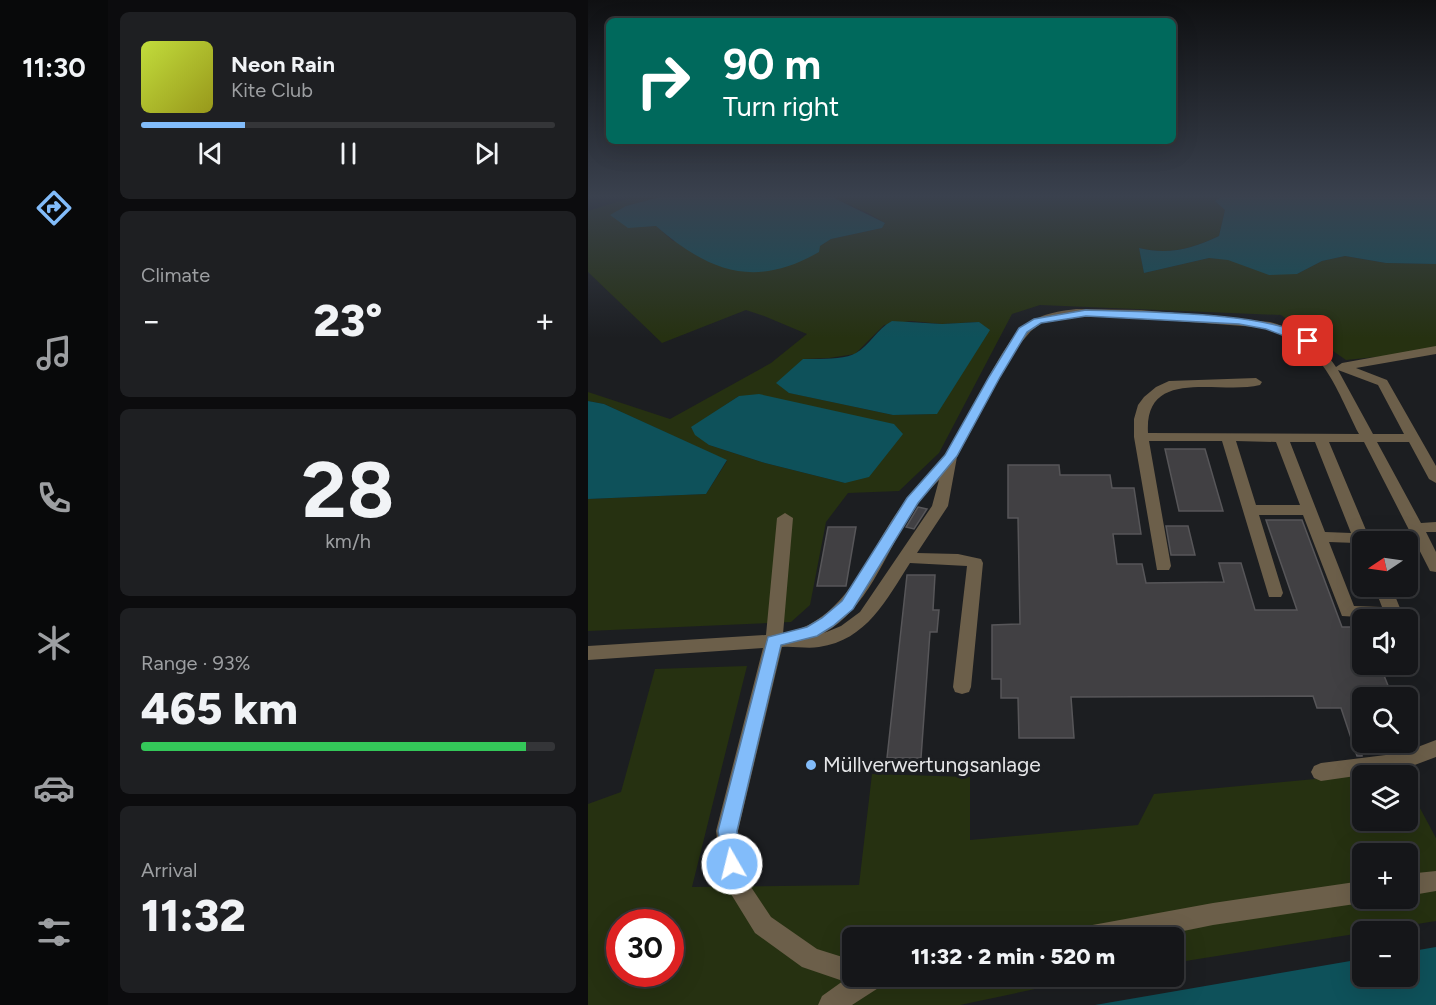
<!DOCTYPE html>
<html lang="en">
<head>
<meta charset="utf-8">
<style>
	:root { --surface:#151619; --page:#1e1f22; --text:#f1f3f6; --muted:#9d9fa2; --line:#343538; --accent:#82bcfa }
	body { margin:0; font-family:Figtree,sans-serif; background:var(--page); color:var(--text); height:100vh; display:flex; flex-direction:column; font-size:22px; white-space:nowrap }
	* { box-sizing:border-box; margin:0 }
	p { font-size:20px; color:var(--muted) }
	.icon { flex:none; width:33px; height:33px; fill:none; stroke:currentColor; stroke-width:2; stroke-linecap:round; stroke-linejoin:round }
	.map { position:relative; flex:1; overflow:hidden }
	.panel { display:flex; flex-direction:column; gap:12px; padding:12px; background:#0c0c0e; width:480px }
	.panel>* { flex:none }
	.top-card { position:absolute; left:18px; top:18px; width:570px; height:126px; border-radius:9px; box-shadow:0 6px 24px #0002,0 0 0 2px var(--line); background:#00695c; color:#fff; overflow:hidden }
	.needle { width:39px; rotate:257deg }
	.tools { position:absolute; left:764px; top:531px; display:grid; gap:12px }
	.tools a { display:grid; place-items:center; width:66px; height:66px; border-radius:9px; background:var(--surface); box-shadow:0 6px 24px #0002,0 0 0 2px var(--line); font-size:30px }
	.speed { position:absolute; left:18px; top:909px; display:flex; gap:12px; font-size:30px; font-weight:700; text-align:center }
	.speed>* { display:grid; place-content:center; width:78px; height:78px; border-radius:50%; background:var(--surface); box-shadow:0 6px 24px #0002,0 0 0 2px var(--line); line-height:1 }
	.speed .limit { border:9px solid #d22; background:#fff; color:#111 }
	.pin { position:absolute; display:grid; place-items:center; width:51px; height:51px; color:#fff; margin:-26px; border-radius:12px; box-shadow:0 3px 9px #0006 }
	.me { position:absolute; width:66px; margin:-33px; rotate:352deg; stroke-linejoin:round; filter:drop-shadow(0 0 4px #0008) }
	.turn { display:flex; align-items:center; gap:21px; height:126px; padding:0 18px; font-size:27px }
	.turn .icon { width:78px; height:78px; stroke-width:2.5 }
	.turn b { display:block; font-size:42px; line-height:51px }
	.big { font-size:45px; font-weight:800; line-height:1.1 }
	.panel .card { flex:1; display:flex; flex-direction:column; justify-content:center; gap:9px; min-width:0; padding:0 21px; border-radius:9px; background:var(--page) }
	.panel .dial { align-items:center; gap:0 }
	.dial b { font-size:78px; line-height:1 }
	.song { display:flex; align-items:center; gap:18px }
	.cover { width:72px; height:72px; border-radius:9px; background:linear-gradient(135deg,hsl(70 70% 55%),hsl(60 70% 35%)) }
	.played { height:6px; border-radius:3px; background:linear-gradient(90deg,var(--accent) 25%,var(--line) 25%) }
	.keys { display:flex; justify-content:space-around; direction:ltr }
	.heat { display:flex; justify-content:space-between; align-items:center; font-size:33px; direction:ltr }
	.charge { height:9px; border-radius:4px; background:linear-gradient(90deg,#34c759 93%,var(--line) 0) }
	.trip { position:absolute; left:254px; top:927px; width:342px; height:60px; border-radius:9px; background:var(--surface); box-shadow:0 6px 24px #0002,0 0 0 2px var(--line); font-weight:800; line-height:60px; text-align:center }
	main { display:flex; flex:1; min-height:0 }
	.dock { display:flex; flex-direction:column; width:108px; justify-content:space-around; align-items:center; background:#08090a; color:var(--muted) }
	.dock .icon { width:42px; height:42px }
	.dock .current { color:var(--accent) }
	.dock b { font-size:27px; color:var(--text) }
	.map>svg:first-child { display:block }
</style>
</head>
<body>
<main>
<nav class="dock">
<b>11:30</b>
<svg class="icon current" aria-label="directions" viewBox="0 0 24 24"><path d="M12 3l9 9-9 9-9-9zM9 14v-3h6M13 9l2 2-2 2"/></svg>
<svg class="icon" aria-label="music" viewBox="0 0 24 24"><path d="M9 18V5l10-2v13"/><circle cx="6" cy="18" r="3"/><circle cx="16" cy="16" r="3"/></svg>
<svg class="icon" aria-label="phone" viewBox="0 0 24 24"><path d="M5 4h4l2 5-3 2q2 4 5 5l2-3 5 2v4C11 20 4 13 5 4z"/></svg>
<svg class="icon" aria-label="climate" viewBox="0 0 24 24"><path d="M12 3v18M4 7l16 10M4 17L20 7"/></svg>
<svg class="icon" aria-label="car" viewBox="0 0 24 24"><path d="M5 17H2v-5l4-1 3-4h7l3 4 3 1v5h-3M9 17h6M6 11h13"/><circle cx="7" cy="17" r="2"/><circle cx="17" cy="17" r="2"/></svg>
<svg class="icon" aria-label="filters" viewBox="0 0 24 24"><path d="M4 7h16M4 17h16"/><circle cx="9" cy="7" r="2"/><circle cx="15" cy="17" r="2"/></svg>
</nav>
<section class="panel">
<div class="card">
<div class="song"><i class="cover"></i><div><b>Neon Rain</b><p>Kite Club</p></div></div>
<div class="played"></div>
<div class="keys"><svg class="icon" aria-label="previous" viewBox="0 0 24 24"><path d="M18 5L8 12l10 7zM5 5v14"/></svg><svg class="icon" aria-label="pause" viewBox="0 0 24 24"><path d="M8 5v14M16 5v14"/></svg><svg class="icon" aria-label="next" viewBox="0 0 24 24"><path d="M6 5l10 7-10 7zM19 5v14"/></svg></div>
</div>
<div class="card"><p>Climate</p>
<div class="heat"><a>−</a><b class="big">23°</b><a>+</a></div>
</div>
<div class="card dial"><b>28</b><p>km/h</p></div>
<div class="card"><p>Range · 93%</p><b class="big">465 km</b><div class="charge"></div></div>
<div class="card"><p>Arrival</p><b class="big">11:32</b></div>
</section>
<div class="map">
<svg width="848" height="1005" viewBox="0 0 848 1005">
	<rect width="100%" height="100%" fill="#1c1e21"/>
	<path fill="#263111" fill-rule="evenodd" d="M45 197H72L38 206 40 227 68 226 85 241 232 246 243 239 294 228 297 223 280 213 244 197H633L627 201 637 210 631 236C603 249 581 255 551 248L556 273 621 258 640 259 660 267 709 274 734 261 757 256 798 263 848 264V351L758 360 693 315 452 305 424 314 351 453 311 491 260 493 238 522 222 605 203 622 0 631V499L118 494 139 461 16 404 0 401V392L82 419 183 363 219 334 176 316 158 310 74 343 0 272V211ZM323 321 354 324 390 322 348 414 305 415 202 393 215 359 241 358 267 354 296 325ZM151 396 257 483 177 463 121 445 103 428Z
		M159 666 104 887 271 885 284 774 382 777V840L550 825 566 794 812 771 815 775 774 776V820H819V784L848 838V921L585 963V938H264V976L504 977 372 1005H0V804L33 792 67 669ZM774 854H819V898H774ZM32 922H82V974H32Z"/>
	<path fill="#0e515a" d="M72 197H244L297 223 294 228 243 239 232 246 231 252C167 289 121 272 68 226L40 228 22 215 38 206Z
		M633 197H848V264L798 263 757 256 734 261 709 274 681 275 640 260 621 258 556 273 551 248C580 255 604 249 631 236L637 210 627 201Z
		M304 321 354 324 391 322 402 330 349 414 305 415 201 393 188 383 215 359C229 359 257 360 268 353 282 345 289 329 304 321Z
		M171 394 306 424 315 434 281 477 257 483 177 463 121 445 107 435 103 427 151 396Z
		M0 401 16 404 139 460 118 494 0 499Z
		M848 947V1005H507L774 959V976H819V952Z"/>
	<path fill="#414043" stroke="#575659" stroke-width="1.5" d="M577 449H617L635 511H591Z
		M420 465H471L472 475H522L524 488H546L553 534H525L529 564H554L558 583 636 582 631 563H653L667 610H709L678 520H714L754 627H774V668H793L805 698H774V756H769L753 708H729L725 696 483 697 486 738H431L430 698H413V679H404V625L432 624 430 518H420Z
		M330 507 339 509 326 529 318 527Z
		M578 526H600L607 555H583Z
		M240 527H268L258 586H229Z
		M319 575H347L345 610H351L349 632H342L333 758H299Z"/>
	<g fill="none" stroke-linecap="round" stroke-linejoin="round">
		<path fill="#6c5f4a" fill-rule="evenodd" d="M488 309 553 310 682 322C711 330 731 341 748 367L754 363 848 346V354L768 368 799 380 848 466V483L841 479 821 442H789L833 523 848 522V532H838L848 552V572L842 571 840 567 776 442H741L783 542H774V547L768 543 741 542 766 606 794 607 786 586H803L814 613 811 617 805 619 754 616 715 515H671L695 593 693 597H681L634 441H561L583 566 581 570H569L546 437V419L550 405 556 397 568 387 581 381 668 378 674 382 672 385C631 395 556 366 560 433L771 434C744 380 734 339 668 327L509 315 469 319 455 322 443 331 432 344 410 381 369 457 360 506 329 553 370 554 393 559 395 563 383 687 381 692 374 694 367 692 365 687 379 566 322 563C298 600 279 640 231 647 219 649 206 646 194 647L150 831 157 878 183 917 229 949 264 960V976H298L295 985 264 1005H230L234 996 255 981 214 967 167 933 135 881 128 831 175 648 0 660V646L178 635 189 518 197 513 205 518 195 634C258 621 278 557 310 511 324 490 343 475 357 455 382 418 398 376 423 340 443 316 458 313 488 309ZM750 370 790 385 816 434H785ZM648 441 688 442 712 505H668ZM702 442H727L763 533 737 532ZM351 480 344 506 272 612 253 626 236 633C279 609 297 555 322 515 330 502 340 491 351 480Z
			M848 740V757L816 769 733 781 726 778 723 772 726 766 733 763 814 753Z
			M848 871V891L819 896V874Z
			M774 881V898H782L774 903 625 925 561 938H487L491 930 499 926 625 903Z"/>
	</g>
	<linearGradient id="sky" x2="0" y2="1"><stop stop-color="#0f1012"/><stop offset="0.58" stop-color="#3a414e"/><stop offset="1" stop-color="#3a414e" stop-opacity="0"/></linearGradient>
	<rect width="848" height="338" fill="url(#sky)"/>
	<path fill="#82bcfa" stroke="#547aa2" stroke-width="1.5" d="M498 310C547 312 691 311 725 341L720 345 678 329 651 324 498 316 453 323 439 332 412 377 369 456 330 503 265 609 245 626 229 636 193 645 149 831 154 864 151 871 144 874 137 871 130 831 180 637 219 627 234 618 254 601 319 498 357 455 401 377 431 328 446 319Z"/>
	<circle fill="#82bcfa" stroke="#1c1e21" stroke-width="2" cx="223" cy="765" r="6"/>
	<g text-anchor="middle" stroke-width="6" stroke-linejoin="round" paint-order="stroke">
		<g font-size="21" fill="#e4e5e7" stroke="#1c1e21" text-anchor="start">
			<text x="235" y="772">Müllverwertungsanlage</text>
		</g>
	</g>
</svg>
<div class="tools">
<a><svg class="needle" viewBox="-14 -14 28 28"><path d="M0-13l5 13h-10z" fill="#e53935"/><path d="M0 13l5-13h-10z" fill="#9d9fa2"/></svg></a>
<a><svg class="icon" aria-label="sound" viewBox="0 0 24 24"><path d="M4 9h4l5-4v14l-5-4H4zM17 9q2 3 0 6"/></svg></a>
<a><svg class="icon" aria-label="search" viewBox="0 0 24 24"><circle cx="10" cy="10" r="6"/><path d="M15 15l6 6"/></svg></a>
<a><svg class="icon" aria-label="layers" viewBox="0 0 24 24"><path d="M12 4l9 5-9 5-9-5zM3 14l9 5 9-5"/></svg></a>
<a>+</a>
<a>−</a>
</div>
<div class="speed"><div class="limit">30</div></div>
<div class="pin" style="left:720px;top:341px;background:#d93025"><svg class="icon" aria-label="arrive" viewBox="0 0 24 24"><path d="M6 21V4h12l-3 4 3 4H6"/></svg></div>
<svg class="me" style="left:144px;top:864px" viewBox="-20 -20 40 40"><circle r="17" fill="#82bcfa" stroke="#fff" stroke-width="3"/><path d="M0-11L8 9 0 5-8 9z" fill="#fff"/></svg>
<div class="trip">11:32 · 2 min · 520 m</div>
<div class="top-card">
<div class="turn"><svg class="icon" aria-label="right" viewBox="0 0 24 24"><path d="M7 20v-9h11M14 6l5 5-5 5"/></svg><div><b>90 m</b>Turn right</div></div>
</div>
</div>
</main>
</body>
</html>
